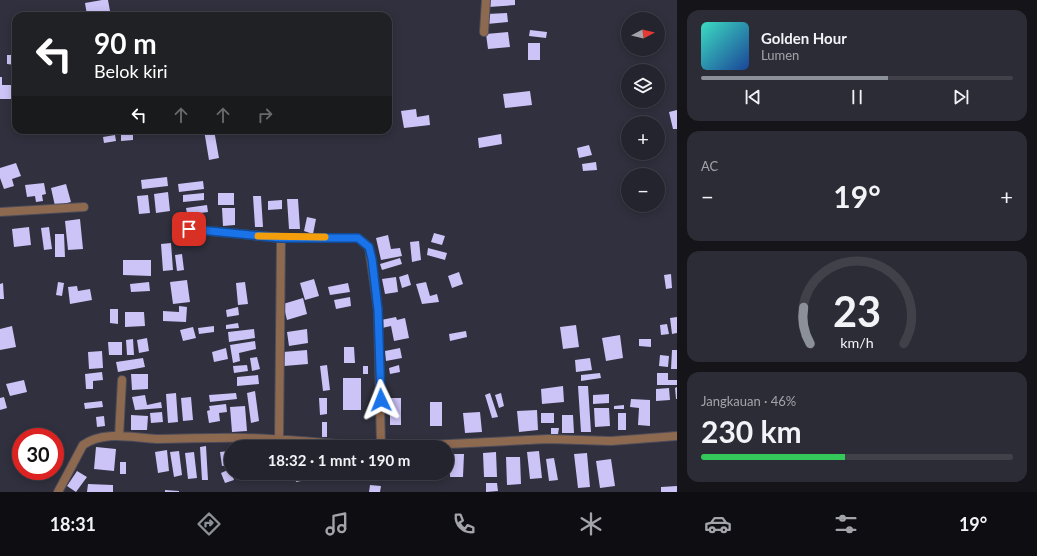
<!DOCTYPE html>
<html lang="id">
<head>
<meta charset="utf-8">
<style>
	:root { --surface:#24242e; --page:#2c2c36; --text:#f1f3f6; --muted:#a3a4aa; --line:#41414a; --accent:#8c9099 }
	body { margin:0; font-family:Lato,sans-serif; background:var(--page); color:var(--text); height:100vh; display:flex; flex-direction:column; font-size:15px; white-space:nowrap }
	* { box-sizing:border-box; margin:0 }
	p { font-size:13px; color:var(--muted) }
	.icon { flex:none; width:22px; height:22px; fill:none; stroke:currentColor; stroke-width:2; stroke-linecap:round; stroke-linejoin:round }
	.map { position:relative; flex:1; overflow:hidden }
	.panel { display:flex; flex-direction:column; gap:10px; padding:10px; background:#141419; width:360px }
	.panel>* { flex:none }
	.top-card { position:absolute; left:12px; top:12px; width:380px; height:122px; border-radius:12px; box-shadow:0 2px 10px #0003,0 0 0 1px var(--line); background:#202124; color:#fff; overflow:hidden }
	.needle { width:26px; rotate:83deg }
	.tools { position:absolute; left:621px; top:12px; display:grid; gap:8px }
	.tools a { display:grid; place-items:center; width:44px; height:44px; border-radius:50%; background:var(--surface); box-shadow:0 2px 10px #0003,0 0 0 1px var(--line); font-size:20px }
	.speed { position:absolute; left:12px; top:428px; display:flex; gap:8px; font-size:20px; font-weight:700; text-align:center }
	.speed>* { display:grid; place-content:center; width:52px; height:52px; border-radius:50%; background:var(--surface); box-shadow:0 2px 10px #0003,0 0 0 1px var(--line); line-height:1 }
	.speed .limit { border:6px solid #d22; background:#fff; color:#111 }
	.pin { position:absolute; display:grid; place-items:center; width:34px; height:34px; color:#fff; margin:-17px; border-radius:8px; box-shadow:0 2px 6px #0006 }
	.me { position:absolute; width:44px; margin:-22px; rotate:358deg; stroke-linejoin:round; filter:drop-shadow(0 0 3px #0008) }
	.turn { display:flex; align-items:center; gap:14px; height:84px; padding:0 16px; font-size:18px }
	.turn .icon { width:52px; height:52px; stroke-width:2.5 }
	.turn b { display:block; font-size:28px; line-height:34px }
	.lanes { display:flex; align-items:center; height:38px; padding:0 16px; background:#0003; justify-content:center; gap:20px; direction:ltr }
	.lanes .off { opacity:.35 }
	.big { font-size:30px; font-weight:700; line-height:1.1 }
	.panel .widget { flex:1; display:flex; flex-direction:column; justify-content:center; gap:6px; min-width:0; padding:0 14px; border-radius:12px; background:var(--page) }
	.panel .dial { align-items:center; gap:0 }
	.dial svg { height:104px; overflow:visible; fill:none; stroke:var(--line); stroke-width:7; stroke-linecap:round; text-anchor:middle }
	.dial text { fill:var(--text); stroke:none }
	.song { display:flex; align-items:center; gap:12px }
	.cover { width:48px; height:48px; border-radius:6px; background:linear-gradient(135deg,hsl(170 70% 55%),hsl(220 70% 35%)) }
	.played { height:4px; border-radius:2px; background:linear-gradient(90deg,var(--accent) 60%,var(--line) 60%) }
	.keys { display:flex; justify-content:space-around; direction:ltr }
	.heat { display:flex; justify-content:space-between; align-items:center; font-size:22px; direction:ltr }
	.charge { height:6px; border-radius:3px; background:linear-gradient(90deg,#34c759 46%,var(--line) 0) }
	.trip { position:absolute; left:224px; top:440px; width:230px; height:40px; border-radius:20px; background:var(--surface); box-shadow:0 2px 10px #0003,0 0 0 1px var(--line); font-weight:700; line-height:40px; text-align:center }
	.menu { display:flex; height:64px; justify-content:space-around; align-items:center; background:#0e0e12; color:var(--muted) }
	.menu .icon { width:28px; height:28px }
	.menu .on { color:var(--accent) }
	.menu b { font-size:18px; color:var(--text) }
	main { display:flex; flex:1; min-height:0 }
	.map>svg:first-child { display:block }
</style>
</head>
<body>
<main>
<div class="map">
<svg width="677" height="492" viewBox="0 0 677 492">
	<rect width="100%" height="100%" fill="#30303e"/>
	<path fill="#ccc3f7" d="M102 0H108L110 11 87 15 85 3Z
		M489 0H515V5L489 7Z
		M507 13 508 22 487 24V14Z
		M530 30 547 32 546 38 529 36Z
		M508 32 510 47 488 49 486 34Z
		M528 43H540V60H528Z
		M7 55H16V65L7 64Z
		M0 77H2V85H14V99H0Z
		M530 91 532 105 505 108 503 94Z
		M388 104 391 128H388Z
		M416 109 417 117 429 115 430 125 404 128 401 111Z
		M677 110V129H673L669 112Z
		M76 130H85V133L76 134Z
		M100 130H112V131L101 132Z
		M204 130H214L219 158 209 160Z
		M133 131V140L121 141V132Z
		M501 134 502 144 479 148 478 138Z
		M115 135 116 141 104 143 103 137Z
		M589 145 592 155 579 158 577 148Z
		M596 162 597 170 583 171 582 164Z
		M16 163 21 176 12 179 14 186 4 189 0 178V168Z
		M167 177 168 186 142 189 141 180Z
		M203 181 204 189 179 192 178 184Z
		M44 183 46 194 42 195 43 201 36 202 35 196 27 197 25 185Z
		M66 184 71 202 55 206 51 188Z
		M168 192 170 211 156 213 154 194Z
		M204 193V200L183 202V195Z
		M218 193H234V205H218Z
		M148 195 150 213 139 214 137 196Z
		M253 196H261L263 227H255Z
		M287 199H298L300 229H289Z
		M282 200V209L268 210V201Z
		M207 205 208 212 200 213 202 223 189 225 186 208Z
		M222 208H235V225L223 226Z
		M307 217 316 219 313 234 304 231Z
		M80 219 83 249 68 250 65 221Z
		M29 227 31 245 14 247 12 229Z
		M49 227 52 249 44 250 41 228Z
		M434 233 445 236 442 245 431 242Z
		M55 234H64L65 257H55Z
		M388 235 391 249 400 248 402 256 381 260 376 238Z
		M419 241 421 260 412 262 410 242Z
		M171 243 173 270 163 271 161 244Z
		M428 248 447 253 445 260 427 255Z
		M182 254 184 270 177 271 175 255Z
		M400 258 402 264 382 270 380 264Z
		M123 260H151V276L123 275Z
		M459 272 463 284 452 288 448 276Z
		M408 274 411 285 402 288 399 277Z
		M671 274 672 288 666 289 664 275Z
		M396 277 398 292 385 294 382 279Z
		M314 279 319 296 305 300 300 283Z
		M187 280 190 302 173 304 170 282Z
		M58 282 64 283 62 296 56 295Z
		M149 282 150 291 131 292 130 284Z
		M245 282 248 304 238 305 236 283Z
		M426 282 430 296 437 294 439 302 422 304 416 284Z
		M3 283 4 299H0V284Z
		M348 283 350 292 330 295 328 287Z
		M77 286 78 291 90 289 92 300 70 304 68 287Z
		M350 297 351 306 336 309 334 300Z
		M303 298 307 314 287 320 283 304Z
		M179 306 187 307 186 322 163 321V311L179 312Z
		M238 307 239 315 227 317 226 310Z
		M110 309H118V324L110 323Z
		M125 312H144L145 326 125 327Z
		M396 317 397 320 405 318 409 338 394 341 391 326 382 328 381 320Z
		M677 317V333L672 334 670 318Z
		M238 323 239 328 226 329V325Z
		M667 324 669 334 661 335 660 325Z
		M576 325 579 347 563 349 560 327Z
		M12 326 16 347 0 350V329Z
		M214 326V332L199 334 198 328Z
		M193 327 196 338 183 341 180 330Z
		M254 329 255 338 229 342 228 332Z
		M307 329 308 343 289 346 287 332Z
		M466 331 467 337 450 341 449 334Z
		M620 335 623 358 606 361 602 338Z
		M147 338 149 351 139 353 137 340Z
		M133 339 134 355H127L126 340Z
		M639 339H651V347L639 346Z
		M255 341 256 349 239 353 240 361 233 363 230 345Z
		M108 342H122V355H109Z
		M344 347H354L355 363H344Z
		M226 348 228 359 214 362 212 352Z
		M400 348 402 358 386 361 385 351Z
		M307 350 308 364 284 366 283 352Z
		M672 350H677V369H671Z
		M102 351 103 368 89 369 88 352Z
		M660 355 669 356 668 367 659 366Z
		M257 357 260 369 252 371 250 358Z
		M143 358 145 367 118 372 116 362Z
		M590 358 592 370 576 372 575 360Z
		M247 365 248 371 234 373 233 366Z
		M327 365 330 390 323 391 320 366Z
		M399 365 400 372 390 374 389 368Z
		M363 366H368V374H363Z
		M102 372 103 380 93 381V389H86L85 374Z
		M600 373 601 378 581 381V375Z
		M657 373H668V380H677V385H657Z
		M131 374H148V389L132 390Z
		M258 375 259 384 237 386V377Z
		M343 378H361V410H343Z
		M24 380 27 392 10 396 6 384Z
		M563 386 564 402 542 404 541 389Z
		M578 386H588L591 432H581Z
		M677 387V399H676L675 388Z
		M669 388 670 400 656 401V389Z
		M255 391 259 421 251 423 247 393Z
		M176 393 178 422 168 423 166 394Z
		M236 393 237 399 210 402 209 395Z
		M490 393 498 417 492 418 485 395Z
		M501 393 504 406 499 408 495 395Z
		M609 394V403L593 404V395Z
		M145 395 147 405 161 402 162 408 135 410 132 397Z
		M4 397 7 408 0 410V398Z
		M191 397 193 420 183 421 181 398Z
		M319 398H327V414L320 415Z
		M390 398H401V425H390Z
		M631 399 650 400V426L638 425 639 408 630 407Z
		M102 401 103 407 85 409 84 403Z
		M430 402H442V426H430Z
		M226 404 227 412 219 413 220 421 209 423 207 411 210 410 209 406Z
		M624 405V409H614V406Z
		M245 406 247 431 232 432 230 407Z
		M594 408H609L610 426 595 427Z
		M537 410 538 430 519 432 517 411Z
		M162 412 163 422 151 423 150 413Z
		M480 412 482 432 465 433 463 413Z
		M541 413H554V423H541Z
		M618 413H626V430H618Z
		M131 415 148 416 147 430H131Z
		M562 415H573L574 433H562Z
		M104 416 105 426 97 427 96 417Z
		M322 422H327V437H322Z
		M551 428H559L558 434H551Z
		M206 446 208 480H202L200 447Z
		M96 447 116 449 114 471 94 469Z
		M167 450 169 471 158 473 155 452Z
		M179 451 182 475 174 477 170 452Z
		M228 451 230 465 222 466 220 452Z
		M539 451 542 478 530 479 527 452Z
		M194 452 197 478 188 479 185 453Z
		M496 452 497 477H484L483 453Z
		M587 453 590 487 578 488 574 454Z
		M450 454H464L463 477H450Z
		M506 457H520L521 484 507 485Z
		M554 458 558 480 549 481 546 459Z
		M611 459 615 486 600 488 596 461Z
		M120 462H126V474H120Z
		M230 469 234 480 225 483 221 473Z
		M77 471 87 477 76 492 67 486Z
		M239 473H246L247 476 239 477Z
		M295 473H301V481L296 482Z
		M309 473H319V481L308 480Z
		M329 473H337L338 479H329Z
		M342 473H347L348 480 343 481Z
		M353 473H359V480H353Z
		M364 473H380V477L364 478Z
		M394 473H404V477H394Z
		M414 473H424V478L414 479Z
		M435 473H445L444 476H435Z
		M486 483H497L498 491 486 492Z
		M88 484 113 485V492H87Z
		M370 485 381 486 380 492H369Z
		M677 486V492H661V487Z
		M165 490 179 491V492H165Z"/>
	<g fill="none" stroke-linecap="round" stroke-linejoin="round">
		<g stroke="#4c4c5a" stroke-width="10">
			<path id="minor" d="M484 32 486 0
				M0 212 84 207
				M189 229 281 238 279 440
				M281 238H358L369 247 378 310 381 447
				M119 436 122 380
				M388 447 548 439 611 441 677 436
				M58 492 83 445C104 430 132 438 157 439 186 439 216 437 245 438 289 439 332 444 376 447"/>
		</g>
		<use href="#minor" stroke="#8d6950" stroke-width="8"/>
	</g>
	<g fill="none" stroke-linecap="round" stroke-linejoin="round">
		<g stroke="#114b97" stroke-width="10">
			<path id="route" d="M189 229 281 238H358L369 247 372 259 378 310 381 400"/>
		</g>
		<use href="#route" stroke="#1a73e8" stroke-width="7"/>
		<path stroke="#f59e0b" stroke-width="7" d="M258 236 325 237"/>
	</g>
</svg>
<div class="tools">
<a><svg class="needle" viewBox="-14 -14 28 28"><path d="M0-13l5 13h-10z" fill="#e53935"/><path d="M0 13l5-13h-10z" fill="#a3a4aa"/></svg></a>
<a><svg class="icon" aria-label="layers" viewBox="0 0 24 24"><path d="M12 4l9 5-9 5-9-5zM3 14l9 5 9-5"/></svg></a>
<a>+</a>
<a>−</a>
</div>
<div class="speed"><div class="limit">30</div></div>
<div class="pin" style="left:189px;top:229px;background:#d93025"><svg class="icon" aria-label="arrive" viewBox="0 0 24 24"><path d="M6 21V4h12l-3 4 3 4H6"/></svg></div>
<svg class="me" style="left:381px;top:400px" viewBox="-20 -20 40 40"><path d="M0-17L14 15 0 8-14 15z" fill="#1a73e8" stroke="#fff" stroke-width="4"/></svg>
<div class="trip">18:32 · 1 mnt · 190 m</div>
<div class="top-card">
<div class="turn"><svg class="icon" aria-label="left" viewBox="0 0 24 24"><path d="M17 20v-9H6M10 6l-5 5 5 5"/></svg><div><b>90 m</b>Belok kiri</div></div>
<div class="lanes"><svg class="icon" aria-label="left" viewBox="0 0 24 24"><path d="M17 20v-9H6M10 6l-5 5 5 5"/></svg><svg class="icon off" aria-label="ahead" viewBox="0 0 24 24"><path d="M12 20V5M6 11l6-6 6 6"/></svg><svg class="icon off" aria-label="ahead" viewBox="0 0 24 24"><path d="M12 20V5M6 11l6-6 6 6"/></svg><svg class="icon off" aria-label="right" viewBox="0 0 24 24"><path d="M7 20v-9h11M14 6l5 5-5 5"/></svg></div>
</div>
</div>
<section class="panel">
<div class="widget">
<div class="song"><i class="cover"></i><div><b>Golden Hour</b><p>Lumen</p></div></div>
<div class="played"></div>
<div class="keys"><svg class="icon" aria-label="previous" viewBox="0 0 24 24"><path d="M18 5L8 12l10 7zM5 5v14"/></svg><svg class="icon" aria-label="pause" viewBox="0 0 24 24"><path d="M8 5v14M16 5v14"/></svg><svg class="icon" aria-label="next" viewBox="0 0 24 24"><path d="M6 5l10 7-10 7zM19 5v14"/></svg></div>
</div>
<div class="widget"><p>AC</p>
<div class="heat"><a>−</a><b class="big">19°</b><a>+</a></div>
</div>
<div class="widget dial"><svg viewBox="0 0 100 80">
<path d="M14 69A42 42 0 1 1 86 69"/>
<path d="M14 69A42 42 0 0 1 9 41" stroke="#8c9099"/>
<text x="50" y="56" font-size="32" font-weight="700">23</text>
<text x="50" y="72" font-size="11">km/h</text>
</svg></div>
<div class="widget"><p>Jangkauan · 46%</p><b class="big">230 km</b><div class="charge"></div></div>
</section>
</main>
<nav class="menu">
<b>18:31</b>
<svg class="icon on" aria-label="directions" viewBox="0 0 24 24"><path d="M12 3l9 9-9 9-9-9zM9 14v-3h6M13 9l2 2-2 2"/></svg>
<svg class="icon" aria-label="music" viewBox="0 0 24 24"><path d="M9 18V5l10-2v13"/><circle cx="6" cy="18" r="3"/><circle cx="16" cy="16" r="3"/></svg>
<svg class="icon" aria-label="phone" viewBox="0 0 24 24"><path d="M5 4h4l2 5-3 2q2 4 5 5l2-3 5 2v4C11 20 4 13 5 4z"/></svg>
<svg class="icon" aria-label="climate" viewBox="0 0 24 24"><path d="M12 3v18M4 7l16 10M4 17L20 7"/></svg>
<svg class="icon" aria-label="car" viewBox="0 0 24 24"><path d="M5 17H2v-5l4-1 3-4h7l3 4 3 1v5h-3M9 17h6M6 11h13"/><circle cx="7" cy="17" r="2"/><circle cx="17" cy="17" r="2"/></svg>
<svg class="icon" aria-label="filters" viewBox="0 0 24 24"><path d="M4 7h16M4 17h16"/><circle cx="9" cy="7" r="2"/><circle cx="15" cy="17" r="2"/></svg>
<b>19°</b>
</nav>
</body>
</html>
